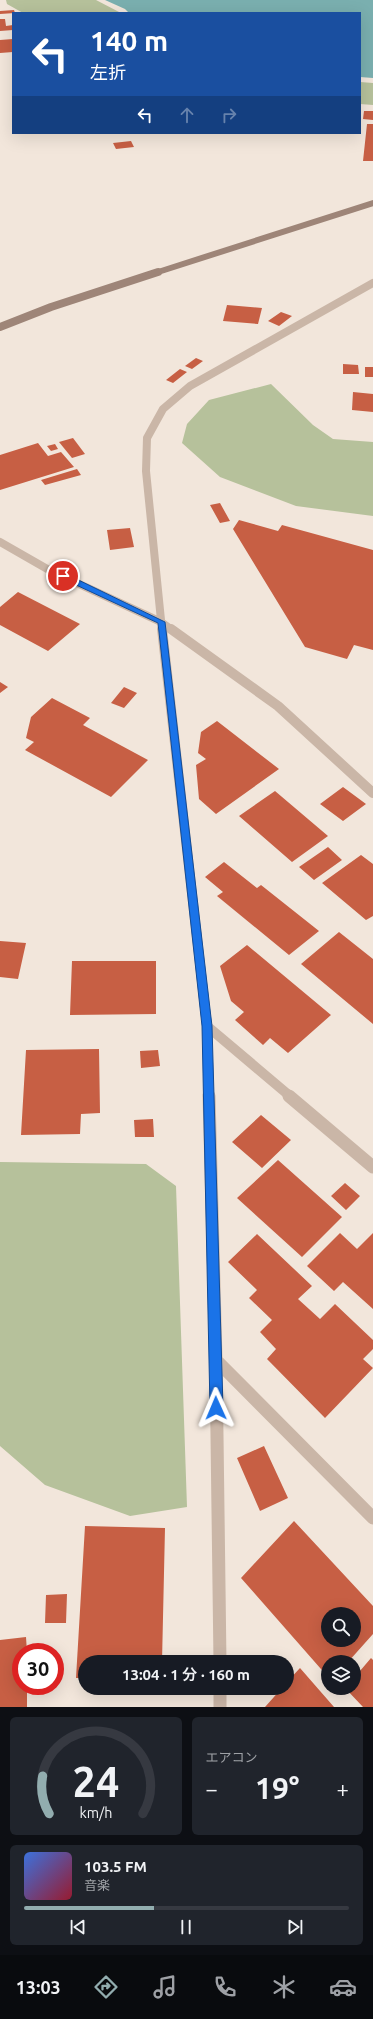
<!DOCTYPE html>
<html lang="ja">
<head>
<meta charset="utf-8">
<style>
	:root { --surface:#171b24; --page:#20242c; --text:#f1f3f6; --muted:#9ea1a6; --line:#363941; --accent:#92adaf }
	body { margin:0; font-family:Ubuntu,"Noto Sans JP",sans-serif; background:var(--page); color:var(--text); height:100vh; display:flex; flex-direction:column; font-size:15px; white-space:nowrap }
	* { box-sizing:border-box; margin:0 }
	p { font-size:13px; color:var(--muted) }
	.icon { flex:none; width:22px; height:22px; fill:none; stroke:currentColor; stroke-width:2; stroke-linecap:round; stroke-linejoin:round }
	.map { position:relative; height:1707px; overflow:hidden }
	.side { display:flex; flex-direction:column; gap:10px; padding:10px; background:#0d0f14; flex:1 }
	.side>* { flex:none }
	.hud { position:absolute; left:12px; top:12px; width:349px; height:122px; border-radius:0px; box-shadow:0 4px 16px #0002; background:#1a4fa0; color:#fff; overflow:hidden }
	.tools { position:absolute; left:321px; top:1607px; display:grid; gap:8px }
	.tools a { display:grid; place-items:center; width:40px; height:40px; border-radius:50%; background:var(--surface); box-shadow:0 4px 16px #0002; font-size:20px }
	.speed { position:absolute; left:12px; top:1643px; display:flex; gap:8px; font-size:20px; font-weight:700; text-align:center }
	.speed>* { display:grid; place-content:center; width:52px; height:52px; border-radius:50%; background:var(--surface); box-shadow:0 4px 16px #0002; line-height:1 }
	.speed .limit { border:6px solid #d22; background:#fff; color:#111 }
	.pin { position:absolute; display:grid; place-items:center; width:34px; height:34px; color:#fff; margin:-17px; border:2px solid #fff; border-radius:50%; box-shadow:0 1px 4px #0007 }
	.me { position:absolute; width:44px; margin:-22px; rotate:359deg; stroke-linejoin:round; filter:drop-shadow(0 0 3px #0008) }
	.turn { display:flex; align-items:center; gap:14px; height:84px; padding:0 12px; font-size:18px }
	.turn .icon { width:52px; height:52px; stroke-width:2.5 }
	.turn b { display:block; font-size:28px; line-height:34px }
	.lanes { display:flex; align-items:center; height:38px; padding:0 12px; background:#0003; justify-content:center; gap:20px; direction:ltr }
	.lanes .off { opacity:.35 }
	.big { font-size:30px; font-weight:600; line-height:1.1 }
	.side .tile { flex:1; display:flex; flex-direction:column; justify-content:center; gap:6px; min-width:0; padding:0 14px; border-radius:6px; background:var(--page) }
	.side .dial { align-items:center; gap:0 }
	.dial svg { height:104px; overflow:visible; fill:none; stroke:var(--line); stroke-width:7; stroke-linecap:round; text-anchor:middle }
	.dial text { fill:var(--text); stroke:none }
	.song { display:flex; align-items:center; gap:12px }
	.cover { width:48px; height:48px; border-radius:6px; background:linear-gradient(135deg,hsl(220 70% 55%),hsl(350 70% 35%)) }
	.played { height:4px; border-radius:2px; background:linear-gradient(90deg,var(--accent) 40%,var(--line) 40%) }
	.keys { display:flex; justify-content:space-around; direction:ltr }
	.heat { display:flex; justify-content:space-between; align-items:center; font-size:22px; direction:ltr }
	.side .tiles { flex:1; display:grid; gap:10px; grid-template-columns:1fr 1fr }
	.tile:last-child { grid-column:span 2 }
	.trip { position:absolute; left:78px; top:1655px; width:216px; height:40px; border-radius:20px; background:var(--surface); box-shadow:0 4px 16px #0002; font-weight:600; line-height:40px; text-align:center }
	.tabs { display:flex; height:64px; justify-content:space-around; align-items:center; background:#090b0e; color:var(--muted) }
	.tabs .icon { width:28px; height:28px }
	.tabs .selected { color:var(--accent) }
	.tabs b { font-size:18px; color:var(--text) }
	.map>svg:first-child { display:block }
</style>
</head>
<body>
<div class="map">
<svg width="373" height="1707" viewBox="0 0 373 1707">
	<rect width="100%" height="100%" fill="#f2e6db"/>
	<path fill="#b6c19b" d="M6 0H96L121 13H23L7 4Z
		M360 82 373 83V105L360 104Z
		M271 384 313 425 333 439 373 442V516L296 506 220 477 182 443 187 424 209 400Z
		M0 1162 146 1164 176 1186 187 1507 130 1516 45 1485 0 1446Z"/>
	<path fill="#7aafaf" d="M105 0H373V78L360 77V13H129L125 9Z"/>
	<path fill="#c75f44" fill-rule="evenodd" d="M14 10 15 13 0 14V11Z
		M0 19H5L6 26 13 25V30L0 31Z
		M13 39V52L0 53V40Z
		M364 111H373V120L363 119Z
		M367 124H373V161H363Z
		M131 141 134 147 116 149 113 143Z
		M227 305 262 308 258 324 223 321Z
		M281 312 292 316 279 326 268 321Z
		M196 358 203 361 192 369 185 366Z
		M343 364 358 365 359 374H343Z
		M365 367H373V377H365Z
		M180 369 187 372 173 383 166 380Z
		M353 392 373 394V412L352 410Z
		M73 438 85 454 72 458 59 442Z
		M38 443 48 456 61 452 74 467 0 490V455Z
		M55 444 58 449 51 451 47 446Z
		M77 469 81 475 45 485 41 480Z
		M220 503 230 521 220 523 210 505Z
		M239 520 278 531 282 525 373 550V650L354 645 347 659 305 647 233 529Z
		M130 528 134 547 110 550 107 530Z
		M18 592 80 624 48 651 0 625V607Z
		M0 682 8 687 0 693Z
		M124 687 137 693 124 708 111 703Z
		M52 698 90 718 83 725 148 760 111 797 25 750 34 742 26 738 31 717Z
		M217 721 279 769 216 814 199 799 196 765 206 759 198 753 201 732Z
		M343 787 366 804 343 821 320 804Z
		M275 791 328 836 292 862 239 816Z
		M328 847 342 860 314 880 299 867Z
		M361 855 373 864V916L366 920 322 883Z
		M224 862 257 888 261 885 319 931 289 955 217 896 223 892 205 877Z
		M339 932 373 959V1024L301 964Z
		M0 941 26 943 18 979 0 977Z
		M247 945 331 1015 288 1053 270 1038 263 1045 235 1020 244 1012 231 1001 220 966Z
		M72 961H156V1014L70 1015Z
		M99 1049 100 1113 81 1114 80 1134 21 1135 26 1050Z
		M158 1050 160 1066 141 1068 140 1051Z
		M261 1115 291 1140 262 1168 232 1142Z
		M153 1119 154 1137H135L134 1120Z
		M278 1160 342 1217 302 1257 237 1198Z
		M345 1183 360 1196 346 1210 331 1196Z
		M340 1233 357 1249 373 1233V1309L343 1282 334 1291 307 1266Z
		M257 1234 312 1286 298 1299 320 1319 335 1304 373 1340V1349L363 1359 373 1368 325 1418 267 1359 276 1349 260 1332 272 1320 249 1298 257 1290 228 1262Z
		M264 1446 288 1498 260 1511 237 1458Z
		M294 1521 373 1606V1634L348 1662H328V1677L241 1578ZM328 1614H354V1640H328Z
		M85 1526 165 1528 162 1662H85V1678H76Z
		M67 1594 66 1623H45L46 1595Z
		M26 1637 27 1652H21V1686H27V1707H0V1640Z
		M371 1658 373 1660V1707H363L345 1688H354V1678Z
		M300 1668 334 1707H265L282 1688H287V1682Z"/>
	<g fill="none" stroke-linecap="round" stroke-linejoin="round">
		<path stroke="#cab6a7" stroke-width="8" d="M0 542 49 570 161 622 172 630
			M162 630 146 471 147 438 163 409 190 386 373 283"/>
		<path stroke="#cab6a7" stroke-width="10" d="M162 629 207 1026 209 1097
			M171 629 278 706 373 793
			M207 1026 291 1097"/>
		<path stroke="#cab6a7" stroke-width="13" d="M209 1096 216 1360 220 1662
			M289 1096 373 1167
			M216 1360 373 1518
			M220 1688V1707"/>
		<path stroke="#9e8578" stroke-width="6" d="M155 273 373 203"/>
		<path stroke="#9e8578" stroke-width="8" d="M0 327 51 307 158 272"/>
	</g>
	<path fill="#1a73e8" stroke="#114b97" d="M61 574H66L165 622 212 1026 223 1408 221 1412 216 1414 212 1412 210 1408 202 1026 158 623 61 578Z"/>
</svg>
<div class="tools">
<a><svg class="icon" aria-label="search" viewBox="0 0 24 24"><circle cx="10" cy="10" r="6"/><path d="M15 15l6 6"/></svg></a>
<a><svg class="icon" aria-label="layers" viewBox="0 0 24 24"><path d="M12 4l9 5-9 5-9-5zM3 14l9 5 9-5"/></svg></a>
</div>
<div class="speed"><div class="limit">30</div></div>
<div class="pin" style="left:63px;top:576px;background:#d93025"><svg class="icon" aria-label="arrive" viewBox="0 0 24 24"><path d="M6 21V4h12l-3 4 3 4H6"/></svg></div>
<svg class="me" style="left:216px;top:1408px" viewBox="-20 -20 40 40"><path d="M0-17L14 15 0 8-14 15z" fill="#1a73e8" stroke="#fff" stroke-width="4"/></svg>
<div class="trip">13:04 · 1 分 · 160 m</div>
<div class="hud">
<div class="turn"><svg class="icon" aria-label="left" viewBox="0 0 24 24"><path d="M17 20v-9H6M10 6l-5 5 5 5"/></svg><div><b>140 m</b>左折</div></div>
<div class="lanes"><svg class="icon" aria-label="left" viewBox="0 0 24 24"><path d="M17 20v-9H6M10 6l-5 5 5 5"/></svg><svg class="icon off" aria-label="ahead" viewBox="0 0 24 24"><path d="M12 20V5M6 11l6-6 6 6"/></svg><svg class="icon off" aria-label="right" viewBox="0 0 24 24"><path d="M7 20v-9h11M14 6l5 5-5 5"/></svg></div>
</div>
</div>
<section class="side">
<div class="tiles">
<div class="tile dial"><svg viewBox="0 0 100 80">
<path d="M14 69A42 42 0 1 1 86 69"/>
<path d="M14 69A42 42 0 0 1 9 40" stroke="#92adaf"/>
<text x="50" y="56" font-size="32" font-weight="700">24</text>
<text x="50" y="72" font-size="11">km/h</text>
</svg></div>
<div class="tile"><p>エアコン</p>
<div class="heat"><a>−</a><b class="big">19°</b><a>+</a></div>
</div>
<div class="tile">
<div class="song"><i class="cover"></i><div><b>103.5 FM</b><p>音楽</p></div></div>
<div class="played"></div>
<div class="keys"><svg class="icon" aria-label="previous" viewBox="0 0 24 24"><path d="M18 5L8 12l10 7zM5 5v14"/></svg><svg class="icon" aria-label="pause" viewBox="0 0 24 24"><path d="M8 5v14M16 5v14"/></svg><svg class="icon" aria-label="next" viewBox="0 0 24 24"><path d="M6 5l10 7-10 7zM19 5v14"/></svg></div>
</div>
</div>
</section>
<nav class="tabs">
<b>13:03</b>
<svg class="icon selected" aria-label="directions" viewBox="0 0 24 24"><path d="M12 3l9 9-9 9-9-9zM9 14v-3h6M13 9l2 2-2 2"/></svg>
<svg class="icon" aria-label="music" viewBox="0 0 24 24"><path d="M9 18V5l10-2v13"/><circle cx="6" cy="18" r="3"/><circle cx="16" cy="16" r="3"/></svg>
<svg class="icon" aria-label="phone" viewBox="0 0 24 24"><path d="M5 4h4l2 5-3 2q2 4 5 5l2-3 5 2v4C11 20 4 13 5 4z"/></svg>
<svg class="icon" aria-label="climate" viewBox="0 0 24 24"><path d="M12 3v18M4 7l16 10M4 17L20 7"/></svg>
<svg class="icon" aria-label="car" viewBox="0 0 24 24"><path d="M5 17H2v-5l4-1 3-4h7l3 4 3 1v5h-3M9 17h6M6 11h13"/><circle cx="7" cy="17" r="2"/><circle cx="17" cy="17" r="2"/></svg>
</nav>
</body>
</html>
